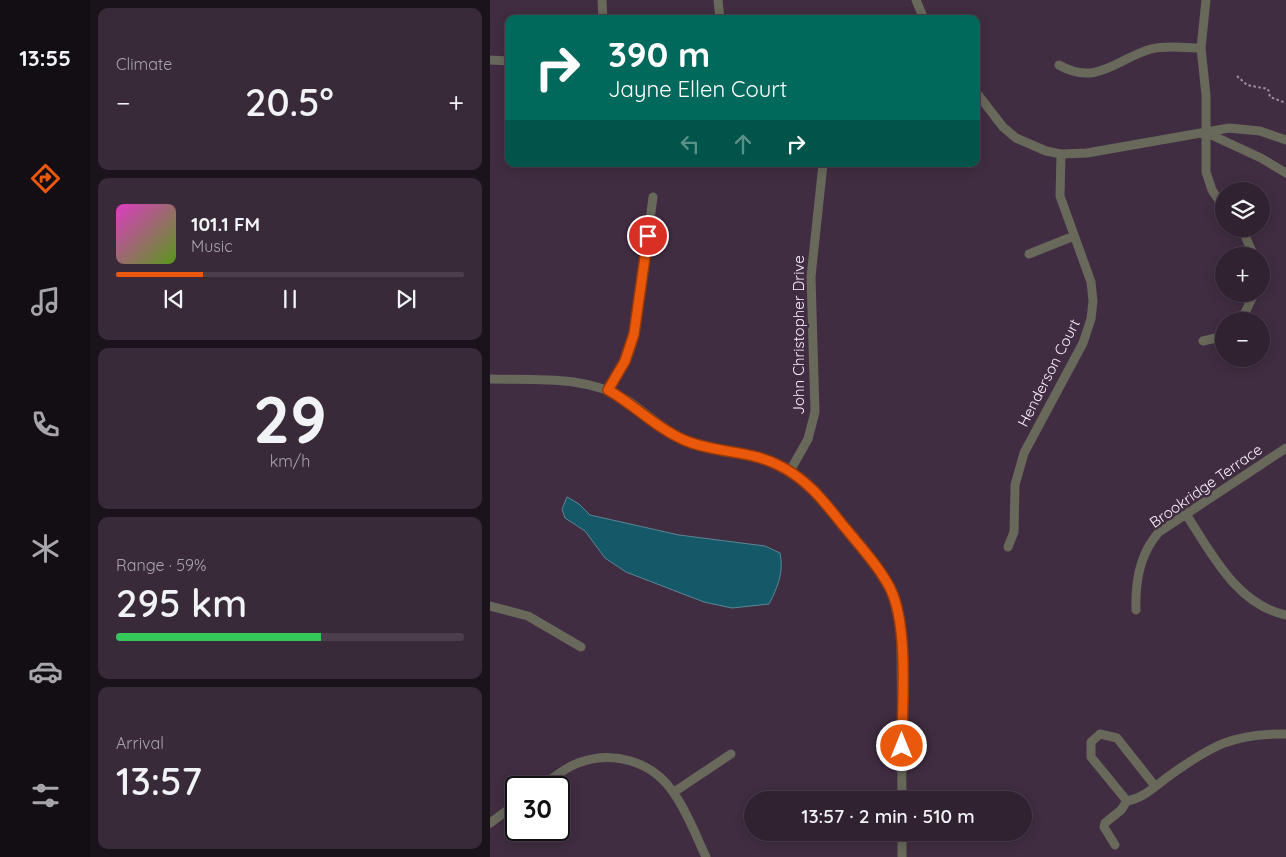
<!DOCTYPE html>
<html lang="en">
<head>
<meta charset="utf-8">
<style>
	:root { --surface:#302231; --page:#382a39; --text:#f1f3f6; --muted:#a8a4ab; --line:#4b3f4d; --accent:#ea580c }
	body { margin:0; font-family:Quicksand,sans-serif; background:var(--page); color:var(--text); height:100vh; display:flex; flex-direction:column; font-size:19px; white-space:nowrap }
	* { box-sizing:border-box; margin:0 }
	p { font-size:16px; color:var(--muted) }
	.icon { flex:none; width:28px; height:28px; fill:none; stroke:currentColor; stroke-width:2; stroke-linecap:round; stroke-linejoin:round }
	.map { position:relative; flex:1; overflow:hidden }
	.details { display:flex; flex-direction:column; gap:8px; padding:8px; background:#1a131b; width:400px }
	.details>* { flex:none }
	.top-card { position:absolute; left:15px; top:15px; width:475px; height:152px; border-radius:10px; box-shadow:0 2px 12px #0003,0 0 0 1px var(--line); background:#00695c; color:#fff; overflow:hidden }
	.tools { position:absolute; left:725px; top:182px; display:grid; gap:10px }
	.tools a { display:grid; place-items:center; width:55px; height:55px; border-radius:50%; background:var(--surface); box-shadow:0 2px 12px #0003,0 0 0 1px var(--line); font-size:25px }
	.speed { position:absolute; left:15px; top:776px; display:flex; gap:10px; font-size:25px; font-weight:700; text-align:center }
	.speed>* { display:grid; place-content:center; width:65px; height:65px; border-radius:50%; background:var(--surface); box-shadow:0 2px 12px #0003,0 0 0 1px var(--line); line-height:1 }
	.speed .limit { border:2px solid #111; border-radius:8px; background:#fff; color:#111 }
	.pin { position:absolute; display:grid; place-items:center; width:42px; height:42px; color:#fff; margin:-21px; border:2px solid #fff; border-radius:50%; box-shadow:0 1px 5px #0007 }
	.me { position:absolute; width:55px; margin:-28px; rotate:0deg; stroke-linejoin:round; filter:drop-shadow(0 0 4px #0008) }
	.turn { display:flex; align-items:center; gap:18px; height:105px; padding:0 20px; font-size:22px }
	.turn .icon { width:65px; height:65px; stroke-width:2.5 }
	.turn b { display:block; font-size:35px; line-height:42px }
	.lanes { display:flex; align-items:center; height:48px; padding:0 20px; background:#0003; justify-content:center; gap:25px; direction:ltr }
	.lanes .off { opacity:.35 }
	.big { font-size:38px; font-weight:600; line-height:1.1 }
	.details .tile { flex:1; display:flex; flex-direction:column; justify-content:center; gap:8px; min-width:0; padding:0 18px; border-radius:10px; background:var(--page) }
	.details .dial { align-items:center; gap:0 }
	.dial b { font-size:65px; line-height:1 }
	.song { display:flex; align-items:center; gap:15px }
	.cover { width:60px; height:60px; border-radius:8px; background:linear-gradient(135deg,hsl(310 70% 55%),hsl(90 70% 35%)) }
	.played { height:5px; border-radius:2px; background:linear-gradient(90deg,var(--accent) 25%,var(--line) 25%) }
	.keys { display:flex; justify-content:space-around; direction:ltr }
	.heat { display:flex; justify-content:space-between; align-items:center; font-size:28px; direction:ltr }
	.charge { height:8px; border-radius:4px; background:linear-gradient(90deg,#34c759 59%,var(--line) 0) }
	.trip { position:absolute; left:254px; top:791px; width:288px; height:50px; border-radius:25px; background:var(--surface); box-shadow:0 2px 12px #0003,0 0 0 1px var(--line); font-weight:600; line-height:50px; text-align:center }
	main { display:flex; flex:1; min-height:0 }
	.tabs { display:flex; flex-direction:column; width:90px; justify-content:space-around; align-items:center; background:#130e14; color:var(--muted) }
	.tabs .icon { width:35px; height:35px }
	.tabs .current { color:var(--accent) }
	.tabs b { font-size:22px; color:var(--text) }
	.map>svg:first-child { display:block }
</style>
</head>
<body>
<main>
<nav class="tabs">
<b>13:55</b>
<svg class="icon current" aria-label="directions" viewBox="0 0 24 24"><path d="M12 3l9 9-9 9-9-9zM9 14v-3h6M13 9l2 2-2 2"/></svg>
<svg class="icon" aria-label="music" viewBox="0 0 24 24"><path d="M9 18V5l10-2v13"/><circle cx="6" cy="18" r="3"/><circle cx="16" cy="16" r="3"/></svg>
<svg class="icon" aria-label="phone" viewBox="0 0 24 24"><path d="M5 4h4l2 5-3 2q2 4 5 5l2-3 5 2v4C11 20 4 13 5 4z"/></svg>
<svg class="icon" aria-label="climate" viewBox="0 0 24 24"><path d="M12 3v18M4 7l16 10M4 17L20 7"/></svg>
<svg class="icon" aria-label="car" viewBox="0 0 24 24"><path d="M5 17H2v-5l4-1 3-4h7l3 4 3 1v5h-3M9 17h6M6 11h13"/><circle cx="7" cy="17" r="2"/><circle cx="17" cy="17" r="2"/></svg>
<svg class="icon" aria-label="filters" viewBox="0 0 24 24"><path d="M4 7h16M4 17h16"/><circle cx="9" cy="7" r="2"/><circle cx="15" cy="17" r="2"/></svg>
</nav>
<section class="details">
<div class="tile"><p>Climate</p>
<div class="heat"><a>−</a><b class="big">20.5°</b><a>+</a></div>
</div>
<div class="tile">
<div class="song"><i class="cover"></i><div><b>101.1 FM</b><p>Music</p></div></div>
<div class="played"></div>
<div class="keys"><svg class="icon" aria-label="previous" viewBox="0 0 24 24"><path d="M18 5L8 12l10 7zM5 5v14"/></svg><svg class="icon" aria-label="pause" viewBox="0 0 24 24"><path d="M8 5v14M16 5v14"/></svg><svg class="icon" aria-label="next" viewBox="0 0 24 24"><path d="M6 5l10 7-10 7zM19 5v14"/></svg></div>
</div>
<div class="tile dial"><b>29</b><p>km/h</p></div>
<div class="tile"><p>Range · 59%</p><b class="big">295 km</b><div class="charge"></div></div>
<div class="tile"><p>Arrival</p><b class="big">13:57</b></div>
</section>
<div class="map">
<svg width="796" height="857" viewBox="0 0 796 857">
	<rect width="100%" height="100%" fill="#402d41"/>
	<path fill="#155969" stroke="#5a8695" d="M77 497 89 504 100 515 189 535 275 546 290 553C294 571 288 587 279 604L242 608 214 602 136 572 115 558 95 531 75 518 72 509Z"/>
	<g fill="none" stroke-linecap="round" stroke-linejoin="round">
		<path stroke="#a191a2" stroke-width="2" stroke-dasharray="2.5 2.5" stroke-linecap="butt" d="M747 76 757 85 778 89 780 97 796 103"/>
		<path stroke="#68685b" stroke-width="9" d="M112 0 113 19
			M228 0 230 19
			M426 0 434 19
			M716 0 711 48 716 95V172L722 190 734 208
			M0 60 19 61
			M569 65C607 87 628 58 661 49 677 45 695 48 711 48
			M486 92 513 127 526 138 556 151 571 154 597 153 739 128 770 131 796 140
			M717 133 771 158 796 173
			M752 229 764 256
			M539 254 584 236
			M751 321 764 294
			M713 341 734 336
			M0 379C46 380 96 375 137 400 156 412 171 429 193 439 221 453 255 450 284 463 320 478 342 511 366 541 378 556 393 571 401 590 408 605 410 621 411 638L412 800
			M118 390 135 361 145 334 163 197
			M300 471 318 439 325 412 321 277 333 164
			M696 514C721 553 747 605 796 615
			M518 547 524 532 525 485 534 453 593 343 601 319 603 301 601 282 570 196 571 154
			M0 606 38 616 91 647
			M646 610C645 583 650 553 669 532L796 448
			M49 788C62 779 74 768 88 763 123 750 162 761 183 792 197 811 206 836 216 857
			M184 792 241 754
			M637 801 601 757V742L610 734 627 738 665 786
			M0 823 26 804
			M412 832V857
			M625 845 614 827 615 823 631 810 637 801C654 798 665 786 679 776 721 746 743 733 796 734"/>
	</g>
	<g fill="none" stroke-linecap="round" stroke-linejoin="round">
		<g stroke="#983908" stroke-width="12">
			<path id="route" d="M158 236 144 334 135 361 118 390C145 405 166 428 194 440 224 453 257 450 286 464 315 477 333 500 352 524 369 545 388 565 400 588 419 626 412 703 412 746"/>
		</g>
		<use href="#route" stroke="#ea580c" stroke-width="9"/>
	</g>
	<g text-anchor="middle" stroke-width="5" stroke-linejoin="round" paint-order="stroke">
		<g font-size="15" fill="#fbeffc" stroke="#402d41">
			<text transform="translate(309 335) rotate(-90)" y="5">John Christopher Drive</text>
			<text transform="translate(559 373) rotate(-63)" y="5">Henderson Court</text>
			<text transform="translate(716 486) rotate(-35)" y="5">Brookridge Terrace</text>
		</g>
	</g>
</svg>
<div class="tools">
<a><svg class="icon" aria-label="layers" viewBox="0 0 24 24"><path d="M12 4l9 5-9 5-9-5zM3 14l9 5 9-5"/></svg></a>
<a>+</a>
<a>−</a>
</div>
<div class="speed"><div class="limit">30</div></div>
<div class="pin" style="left:158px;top:236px;background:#d93025"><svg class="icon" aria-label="arrive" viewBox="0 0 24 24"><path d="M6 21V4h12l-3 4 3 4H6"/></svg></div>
<svg class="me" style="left:412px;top:746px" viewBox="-20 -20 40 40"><circle r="17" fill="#ea580c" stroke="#fff" stroke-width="3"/><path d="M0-11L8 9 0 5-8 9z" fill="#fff"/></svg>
<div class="trip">13:57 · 2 min · 510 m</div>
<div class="top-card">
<div class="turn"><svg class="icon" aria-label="right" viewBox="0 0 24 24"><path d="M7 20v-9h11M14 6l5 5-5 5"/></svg><div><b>390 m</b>Jayne Ellen Court</div></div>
<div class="lanes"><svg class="icon off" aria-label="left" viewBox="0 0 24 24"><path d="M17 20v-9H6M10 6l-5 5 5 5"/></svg><svg class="icon off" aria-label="ahead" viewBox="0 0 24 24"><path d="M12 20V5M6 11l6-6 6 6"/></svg><svg class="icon" aria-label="right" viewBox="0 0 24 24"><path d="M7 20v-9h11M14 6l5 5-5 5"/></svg></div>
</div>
</div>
</main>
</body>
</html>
